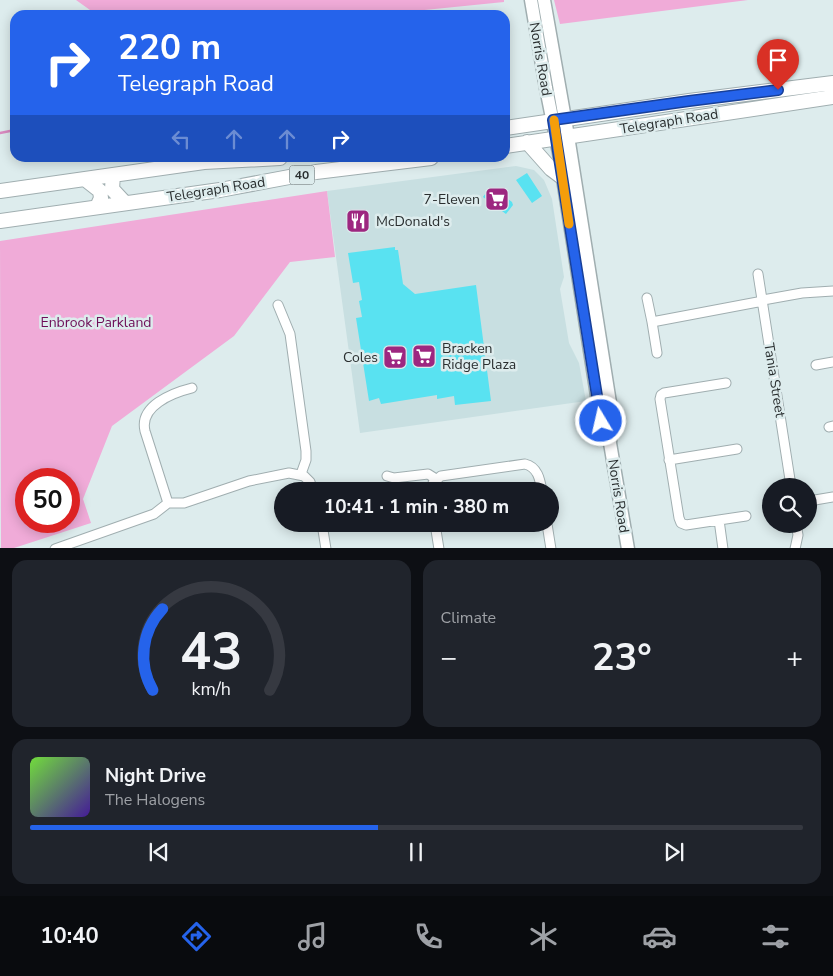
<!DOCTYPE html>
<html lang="en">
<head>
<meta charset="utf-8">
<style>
	:root { --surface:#171b24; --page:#20242c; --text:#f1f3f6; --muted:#9ea1a6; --line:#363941; --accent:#2563eb }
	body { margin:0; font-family:"Nunito Sans",sans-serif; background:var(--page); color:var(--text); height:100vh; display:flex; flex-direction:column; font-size:19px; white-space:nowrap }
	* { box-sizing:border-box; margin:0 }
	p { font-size:16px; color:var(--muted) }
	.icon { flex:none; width:28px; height:28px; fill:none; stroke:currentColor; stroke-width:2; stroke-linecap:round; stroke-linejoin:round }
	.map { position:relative; height:548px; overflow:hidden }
	.panel { display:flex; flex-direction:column; gap:12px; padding:12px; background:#0d0f14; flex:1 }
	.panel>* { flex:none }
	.banner { position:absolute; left:10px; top:10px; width:500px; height:152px; border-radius:15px; box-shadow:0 2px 12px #0003; background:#2563eb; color:#fff; overflow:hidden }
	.fabs { position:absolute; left:762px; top:478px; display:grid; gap:10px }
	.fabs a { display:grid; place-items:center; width:55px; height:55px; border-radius:50%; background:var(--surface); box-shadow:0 2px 12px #0003; font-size:25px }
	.speed { position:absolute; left:15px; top:468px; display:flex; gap:10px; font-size:25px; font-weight:700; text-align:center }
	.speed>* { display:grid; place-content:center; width:65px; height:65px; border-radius:50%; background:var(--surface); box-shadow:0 2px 12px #0003; line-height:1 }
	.speed .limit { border:8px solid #d22; background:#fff; color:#111 }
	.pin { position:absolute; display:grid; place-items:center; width:42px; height:42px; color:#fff; margin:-51px -21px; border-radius:50% 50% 50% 0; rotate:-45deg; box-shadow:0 0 5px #0007 }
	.pin .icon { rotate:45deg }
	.me { position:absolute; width:55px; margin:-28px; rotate:351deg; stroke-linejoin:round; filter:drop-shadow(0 0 4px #0008) }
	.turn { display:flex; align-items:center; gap:18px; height:105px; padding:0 25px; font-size:22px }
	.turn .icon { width:65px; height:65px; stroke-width:2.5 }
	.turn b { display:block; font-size:35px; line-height:42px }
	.lanes { display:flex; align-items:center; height:48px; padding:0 25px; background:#0003; justify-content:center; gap:25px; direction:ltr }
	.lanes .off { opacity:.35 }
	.big { font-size:38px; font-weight:700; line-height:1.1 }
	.panel .card { flex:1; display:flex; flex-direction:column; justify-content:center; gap:8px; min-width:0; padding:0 18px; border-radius:15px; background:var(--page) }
	.panel .dial { align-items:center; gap:0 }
	.dial svg { height:130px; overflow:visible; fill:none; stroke:var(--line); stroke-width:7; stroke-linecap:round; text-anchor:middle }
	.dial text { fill:var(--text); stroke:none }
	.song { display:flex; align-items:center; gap:15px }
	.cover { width:60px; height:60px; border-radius:8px; background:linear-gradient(135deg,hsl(100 70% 55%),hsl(260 70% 35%)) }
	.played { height:5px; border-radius:2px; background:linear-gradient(90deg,var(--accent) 45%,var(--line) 45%) }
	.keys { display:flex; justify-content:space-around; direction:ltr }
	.heat { display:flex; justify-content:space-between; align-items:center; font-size:28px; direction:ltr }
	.panel .tiles { flex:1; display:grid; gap:12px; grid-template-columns:1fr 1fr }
	.card:last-child { grid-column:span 2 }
	.trip { position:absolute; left:274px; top:482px; width:285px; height:50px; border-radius:25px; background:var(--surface); box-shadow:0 2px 12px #0003; font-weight:700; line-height:50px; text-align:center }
	.tab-bar { display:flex; height:80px; justify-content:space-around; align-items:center; background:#090b0e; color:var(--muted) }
	.tab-bar .icon { width:35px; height:35px }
	.tab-bar .selected { color:var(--accent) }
	.tab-bar b { font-size:22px; color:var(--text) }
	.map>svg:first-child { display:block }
</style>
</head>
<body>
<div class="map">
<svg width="833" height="549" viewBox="0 0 833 549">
	<rect width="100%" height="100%" fill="#ddeced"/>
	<path fill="#c8dfe1" d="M516 166 534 170 544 180 552 199 564 277 560 289 569 343 579 363 586 401 360 433 327 191Z"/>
	<path fill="#f0abd8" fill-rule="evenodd" d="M76 0H504V2L375 15H97Z
		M554 0H748L560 24Z
		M327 191 335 257 290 262 234 336 112 426 83 499 91 523 14 548H1L0 241ZM26 479H69V521H26Z"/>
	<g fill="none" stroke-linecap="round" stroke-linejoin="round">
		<path stroke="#da8ac1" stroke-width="2.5" d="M0 133 15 130"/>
	</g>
	<path fill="#59e2f1" d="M527 173 542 196 532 203 516 180Z
		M488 190 492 193 497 191 512 202 513 205 506 214 483 197Z
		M395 247V250H398L403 284 415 294 476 285 491 401 455 405 454 396 437 399V395L381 404 379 398 369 401 356 318 362 317 359 301 362 300 359 282 353 283 348 253Z"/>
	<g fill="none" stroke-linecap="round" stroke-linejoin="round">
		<g stroke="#a0aeb0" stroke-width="11">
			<path id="minor" d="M758 274 791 486
				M647 298 652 322
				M763 300 802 293 833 291
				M278 305 290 334 306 451V460L301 474
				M657 353 652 322 763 301
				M816 365 833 362
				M829 427 833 426
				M669 460 737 449
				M387 476 394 478 428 474 436 479
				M431 491 433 483 441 476 525 464C538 467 540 480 542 491
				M809 501 833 497
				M168 503 145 431C139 406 172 393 192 388
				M719 520 746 516
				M322 524 326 549
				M435 524 439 549
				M547 524 551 549
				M55 549 154 514 168 503H184L249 481 289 473 304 476 310 482 313 491
				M723 549 719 520 686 525 681 523 679 518 660 399 661 395 664 393 726 383
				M795 549 798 535 796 524"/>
		</g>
		<g stroke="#a0aeb0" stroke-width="15">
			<path id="secondary" d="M531 0 546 88 559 153 601 421 609 440
				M544 0 568 136 610 403 612 419 610 443 628 549"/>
		</g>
		<g stroke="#a0aeb0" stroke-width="16">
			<path id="primary" d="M505 128 689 101 833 83
				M527 142 551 169 563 178
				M505 146 833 97
				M113 175 112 189 125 203
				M86 180 100 191 101 198 97 207
				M0 191 204 162 280 158
				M0 221 220 190 316 172 431 158"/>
		</g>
		<use href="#minor" stroke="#fff" stroke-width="9"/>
		<use href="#secondary" stroke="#fff" stroke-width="12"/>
		<use href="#primary" stroke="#fff" stroke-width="14"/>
	</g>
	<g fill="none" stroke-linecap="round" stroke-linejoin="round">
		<g stroke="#184099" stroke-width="12">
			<path id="route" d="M601 421 553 120 689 101 778 90"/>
		</g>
		<use href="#route" stroke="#2563eb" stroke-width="9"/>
		<path stroke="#f59e0b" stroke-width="9" d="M554 120 569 224"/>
	</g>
	<defs>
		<g id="supermarket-square" transform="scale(1.25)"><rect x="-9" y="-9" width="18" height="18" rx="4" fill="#9d2780" stroke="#ddeced"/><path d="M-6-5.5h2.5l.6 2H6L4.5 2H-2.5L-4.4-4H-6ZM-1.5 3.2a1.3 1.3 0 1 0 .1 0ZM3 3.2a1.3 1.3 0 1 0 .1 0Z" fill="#fff"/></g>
		<g id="restaurant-square" transform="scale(1.25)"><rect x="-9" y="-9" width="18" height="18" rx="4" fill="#9d2780" stroke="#ddeced"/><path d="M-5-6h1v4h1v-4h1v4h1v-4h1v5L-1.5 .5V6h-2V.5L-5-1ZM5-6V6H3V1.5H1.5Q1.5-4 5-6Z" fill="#fff"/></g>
	</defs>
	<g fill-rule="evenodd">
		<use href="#supermarket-square" x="497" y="199"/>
		<use href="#restaurant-square" x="358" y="221"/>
		<use href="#supermarket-square" x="424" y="356"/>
		<use href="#supermarket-square" x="395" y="357"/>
	</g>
	<g text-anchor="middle" stroke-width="5" stroke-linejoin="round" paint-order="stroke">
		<rect fill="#ddeced" stroke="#606869" stroke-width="1" x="289.5" y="165.5" width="25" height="19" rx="4"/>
		<g font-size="12" font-weight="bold" fill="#2a2f30">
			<text x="302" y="179">40</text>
		</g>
		<g font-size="14" fill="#2a2f30" stroke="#ddeced">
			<text transform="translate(541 59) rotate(80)" y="5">Norris Road</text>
			<text transform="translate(669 121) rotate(-9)" y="5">Telegraph Road</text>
			<text transform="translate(216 189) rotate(-9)" y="5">Telegraph Road</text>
			<text transform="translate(775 380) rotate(81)" y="5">Tania Street</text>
			<text transform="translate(619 496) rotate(81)" y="5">Norris Road</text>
		</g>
		<g font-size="14" fill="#2a2f30" stroke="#ddeced" text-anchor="end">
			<text x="480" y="204">7-Eleven</text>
			<text x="376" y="226" text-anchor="start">McDonald's</text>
			<text x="442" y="353" text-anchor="start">Bracken<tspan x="442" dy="16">Ridge Plaza</tspan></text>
			<text x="378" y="362">Coles</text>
		</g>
		<g font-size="14" fill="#6e0e58" stroke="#ddeced">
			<text x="96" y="327">Enbrook Parkland</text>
		</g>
	</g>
</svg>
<div class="fabs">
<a><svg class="icon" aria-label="search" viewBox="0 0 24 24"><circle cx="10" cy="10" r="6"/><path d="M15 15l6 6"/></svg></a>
</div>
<div class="speed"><div class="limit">50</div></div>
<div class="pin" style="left:778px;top:90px;background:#d93025"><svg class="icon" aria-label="arrive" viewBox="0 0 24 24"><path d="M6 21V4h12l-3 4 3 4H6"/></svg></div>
<svg class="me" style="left:601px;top:421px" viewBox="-20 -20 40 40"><circle r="17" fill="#2563eb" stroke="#fff" stroke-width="3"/><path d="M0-11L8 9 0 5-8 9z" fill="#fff"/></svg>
<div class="trip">10:41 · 1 min · 380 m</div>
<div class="banner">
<div class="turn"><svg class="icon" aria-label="right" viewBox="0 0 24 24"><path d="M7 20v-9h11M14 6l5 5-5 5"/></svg><div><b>220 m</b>Telegraph Road</div></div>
<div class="lanes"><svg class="icon off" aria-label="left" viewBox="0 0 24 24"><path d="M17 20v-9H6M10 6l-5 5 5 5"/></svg><svg class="icon off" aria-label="ahead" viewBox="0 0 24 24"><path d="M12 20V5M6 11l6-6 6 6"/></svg><svg class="icon off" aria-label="ahead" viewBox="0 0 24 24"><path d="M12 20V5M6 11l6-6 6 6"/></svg><svg class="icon" aria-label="right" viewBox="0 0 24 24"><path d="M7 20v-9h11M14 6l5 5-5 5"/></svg></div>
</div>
</div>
<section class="panel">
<div class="tiles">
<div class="card dial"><svg viewBox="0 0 100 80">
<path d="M14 69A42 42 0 1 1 86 69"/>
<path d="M14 69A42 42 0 0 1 20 19" stroke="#2563eb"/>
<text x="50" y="56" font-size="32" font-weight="700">43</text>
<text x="50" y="72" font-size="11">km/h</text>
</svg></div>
<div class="card"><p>Climate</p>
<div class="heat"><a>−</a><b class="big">23°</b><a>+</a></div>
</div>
<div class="card">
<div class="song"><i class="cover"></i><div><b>Night Drive</b><p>The Halogens</p></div></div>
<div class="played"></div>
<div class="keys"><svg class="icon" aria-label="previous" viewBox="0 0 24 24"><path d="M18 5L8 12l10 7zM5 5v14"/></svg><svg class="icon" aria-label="pause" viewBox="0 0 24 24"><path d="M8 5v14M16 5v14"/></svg><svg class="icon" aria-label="next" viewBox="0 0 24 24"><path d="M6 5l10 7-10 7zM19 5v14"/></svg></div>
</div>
</div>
</section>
<nav class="tab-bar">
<b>10:40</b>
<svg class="icon selected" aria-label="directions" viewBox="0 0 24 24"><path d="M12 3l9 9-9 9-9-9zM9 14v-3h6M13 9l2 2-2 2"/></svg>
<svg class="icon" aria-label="music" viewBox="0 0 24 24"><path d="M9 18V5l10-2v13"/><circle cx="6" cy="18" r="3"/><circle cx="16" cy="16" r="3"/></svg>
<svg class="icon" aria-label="phone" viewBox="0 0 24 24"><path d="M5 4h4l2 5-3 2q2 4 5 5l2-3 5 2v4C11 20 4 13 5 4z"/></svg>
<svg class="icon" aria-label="climate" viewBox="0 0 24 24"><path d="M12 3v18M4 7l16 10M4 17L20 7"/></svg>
<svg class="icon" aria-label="car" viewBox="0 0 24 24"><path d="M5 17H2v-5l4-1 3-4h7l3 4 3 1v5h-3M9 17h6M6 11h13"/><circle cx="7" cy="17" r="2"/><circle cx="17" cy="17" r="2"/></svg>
<svg class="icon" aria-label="filters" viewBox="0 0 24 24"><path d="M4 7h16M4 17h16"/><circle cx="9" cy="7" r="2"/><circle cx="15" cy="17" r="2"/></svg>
</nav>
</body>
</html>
